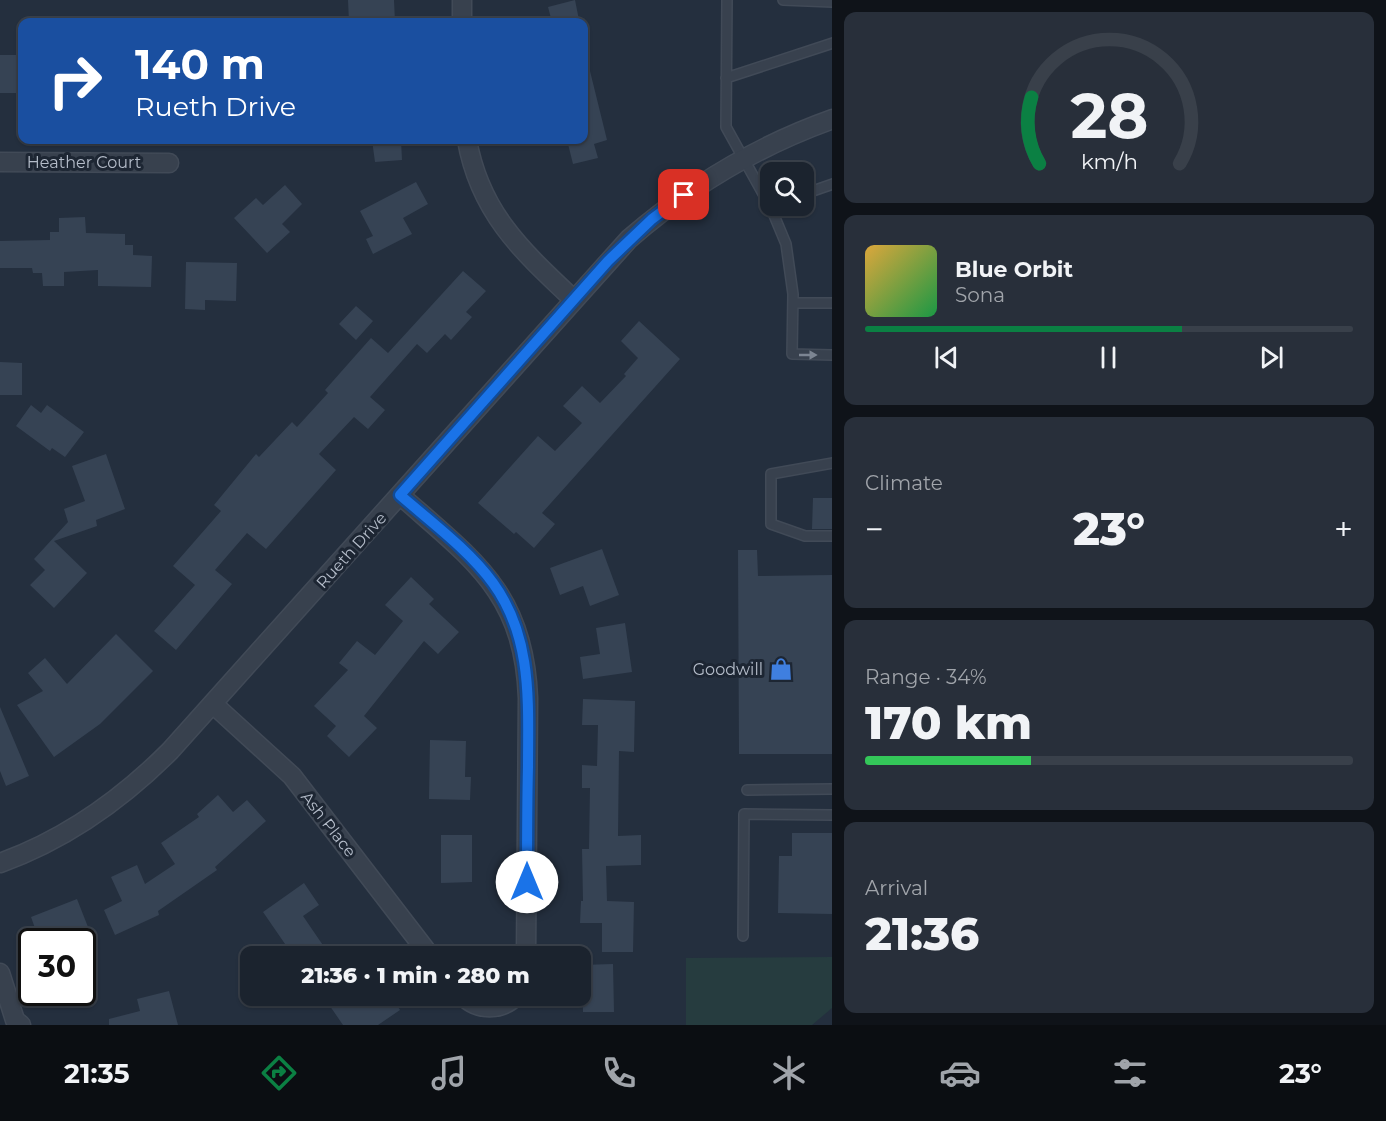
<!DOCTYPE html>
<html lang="en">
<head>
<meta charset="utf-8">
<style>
	:root { --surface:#1b232e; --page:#282f3a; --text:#f1f3f6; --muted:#a0a4aa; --line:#39404a; --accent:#0b8043 }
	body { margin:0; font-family:Montserrat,sans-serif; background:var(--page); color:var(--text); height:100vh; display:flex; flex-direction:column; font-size:22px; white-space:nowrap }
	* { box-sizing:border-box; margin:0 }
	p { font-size:20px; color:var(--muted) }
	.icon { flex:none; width:33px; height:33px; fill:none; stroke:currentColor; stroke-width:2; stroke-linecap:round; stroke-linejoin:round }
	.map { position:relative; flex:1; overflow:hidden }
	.sheet { display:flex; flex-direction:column; gap:12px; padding:12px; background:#0f1319; width:554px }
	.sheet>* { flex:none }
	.hud { position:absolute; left:18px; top:18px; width:570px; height:126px; border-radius:12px; box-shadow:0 2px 4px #0004,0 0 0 2px var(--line); background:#1a4fa0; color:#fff; overflow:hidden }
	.fabs { position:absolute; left:760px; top:162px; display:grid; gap:12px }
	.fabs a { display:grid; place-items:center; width:54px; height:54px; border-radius:12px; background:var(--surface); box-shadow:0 2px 4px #0004,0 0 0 2px var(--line); font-size:30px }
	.speed { position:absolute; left:18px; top:928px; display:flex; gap:12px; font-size:30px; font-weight:700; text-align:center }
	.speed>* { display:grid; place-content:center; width:78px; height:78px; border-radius:50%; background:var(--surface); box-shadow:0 2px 4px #0004,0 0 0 2px var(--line); line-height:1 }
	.speed .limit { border:3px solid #111; border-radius:9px; background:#fff; color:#111 }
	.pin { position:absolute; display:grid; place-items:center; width:51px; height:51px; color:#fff; margin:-26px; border-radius:12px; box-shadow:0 3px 9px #0006 }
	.me { position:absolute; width:66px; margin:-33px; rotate:0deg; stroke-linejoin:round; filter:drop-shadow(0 0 4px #0008) }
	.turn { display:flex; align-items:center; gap:21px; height:126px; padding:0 18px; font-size:27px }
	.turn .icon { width:78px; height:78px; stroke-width:2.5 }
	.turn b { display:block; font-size:42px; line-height:51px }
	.big { font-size:45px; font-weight:800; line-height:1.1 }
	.sheet .card { flex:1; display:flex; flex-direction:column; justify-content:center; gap:9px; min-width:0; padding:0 21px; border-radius:12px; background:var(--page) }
	.sheet .dial { align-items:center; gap:0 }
	.dial svg { height:156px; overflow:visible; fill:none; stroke:var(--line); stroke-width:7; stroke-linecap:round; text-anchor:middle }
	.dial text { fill:var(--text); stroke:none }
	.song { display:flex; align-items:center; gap:18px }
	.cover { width:72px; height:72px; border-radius:9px; background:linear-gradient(135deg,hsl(40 70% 55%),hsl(140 70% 35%)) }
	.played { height:6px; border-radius:3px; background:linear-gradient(90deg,var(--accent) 65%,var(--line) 65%) }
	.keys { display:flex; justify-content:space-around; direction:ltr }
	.heat { display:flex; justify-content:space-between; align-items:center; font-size:33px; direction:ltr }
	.charge { height:9px; border-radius:4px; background:linear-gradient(90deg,#34c759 34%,var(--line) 0) }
	.trip { position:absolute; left:240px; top:946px; width:351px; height:60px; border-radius:12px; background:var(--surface); box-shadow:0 2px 4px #0004,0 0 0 2px var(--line); font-weight:800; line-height:60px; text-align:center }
	.tabs { display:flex; height:96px; justify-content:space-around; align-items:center; background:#0b0e12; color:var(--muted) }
	.tabs .icon { width:42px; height:42px }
	.tabs .active { color:var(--accent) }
	.tabs b { font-size:27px; color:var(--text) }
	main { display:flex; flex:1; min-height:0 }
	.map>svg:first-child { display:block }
</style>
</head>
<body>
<main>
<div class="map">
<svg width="833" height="1025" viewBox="0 0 833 1025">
	<rect width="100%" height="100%" fill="#242f3e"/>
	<path fill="#263c3f" d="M832 957V1008L812 1025H686V958Z"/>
	<path fill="#364354" d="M348 0H394L395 22H349Z
		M575 0 579 20 552 22 548 7Z
		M0 55H22V93H0Z
		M590 71 607 140 594 144 598 158 573 164 567 140H584V72Z
		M372 140H401L402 160 375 162Z
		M416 182 428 204 403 218 412 234 373 254 366 239 373 236 360 211Z
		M285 185 302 204 282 224 290 232 267 253 234 218 256 198 263 205Z
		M85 217 86 233 125 234V245H133V255L152 256 151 287 98 286V270L64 272V286H43L42 273H33L32 268H0V241L50 240V232H59V218Z
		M186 262 237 263 236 301 205 300V310L185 309Z
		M463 271 486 291 466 312 472 317 451 340 445 334 427 353 417 344 370 397 385 410 368 429 354 417 319 454 336 470 266 549 247 533 215 570 232 584 176 650 154 631 195 585 173 566 221 511 214 505 256 454 259 457 292 422 297 427 328 393 325 390 371 338 388 353Z
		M356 306 373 321 356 340 339 324Z
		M639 321 680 359 542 513 555 524 534 548 516 532 514 534 478 503 538 436 555 451 582 423 563 406 582 386 600 403 626 376 624 374 638 358 621 341Z
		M0 362 22 363V395H0Z
		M31 405 41 413 47 405 84 432 65 457 52 448 50 451 16 426Z
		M106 454 125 509 96 520 97 526 54 541 87 573 54 608 30 585 45 570 34 559 68 522 64 509 85 501 72 466Z
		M813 498H833V529H812Z
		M602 549 619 595 590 606 583 586 560 595 550 568Z
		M738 550H757L758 576 832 575 833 754H739Z
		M411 577 434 599 429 604 459 632 438 654 424 641 364 716 377 728 349 757 327 736 336 726 314 706 348 670 339 663 357 641 375 655 403 621 385 605Z
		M625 623 632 672 583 679 580 657 600 654 596 628Z
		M116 634 153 671 100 724 54 757 17 705 43 691 28 673 45 658 67 684Z
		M583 699 635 701 634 752 619 751 618 836 641 835V865L606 866 607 901 634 902 633 952H602V923H580L581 901H583L582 849H589L590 788H582V765L597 766 598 725H582Z
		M0 707 29 776 6 786 0 771Z
		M430 740 466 741 465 777H471L470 800 429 799Z
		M218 795 233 812 247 800 266 821 215 867 217 870 158 911 159 915 115 935 104 910 122 901 111 877 137 865 145 884 175 864 161 843 199 817 197 814Z
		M792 833H833V914L778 913 779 856H792Z
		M441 835H472V882L441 883Z
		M304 883 319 905 303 916 331 957H294L263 912Z
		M77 899 88 927 67 936 69 942H40L31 917Z
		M613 964 614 1012H583L582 965Z
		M169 991 178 1025H109V1019L140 1011 137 999Z
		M323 996H391L400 1010 378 1025H343Z"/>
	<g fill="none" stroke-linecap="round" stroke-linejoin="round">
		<g stroke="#414a57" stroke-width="12">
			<path id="lane" d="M727 0 726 127 771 208 786 244 793 294 792 354 833 355
				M783 0 833 2
				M726 78 833 43
				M804 194 833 184
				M793 303H833
				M833 463 771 474V524L805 536H833
				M747 790 833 789
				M743 936 744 814 833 815"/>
		</g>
		<g stroke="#414a57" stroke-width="21">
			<path id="street" d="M462 22V0
				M467 140C480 213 522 251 573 299
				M0 162 169 163
				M400 495C473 560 524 592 528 698L526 957
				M213 704 292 776 431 957
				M0 863C64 840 122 799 170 751L629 239C689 187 757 146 833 119
				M0 973 15 1020 21 1025
				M463 996C478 1011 501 1011 516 996"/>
		</g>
		<use href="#lane" stroke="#38414e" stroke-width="9"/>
		<use href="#street" stroke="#38414e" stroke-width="18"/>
	</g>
	<defs><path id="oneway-solid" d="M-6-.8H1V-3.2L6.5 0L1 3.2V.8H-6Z" transform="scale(1.5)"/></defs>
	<use fill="#7c8592" href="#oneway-solid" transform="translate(808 355)"/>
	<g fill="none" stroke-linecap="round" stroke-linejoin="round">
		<g stroke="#114b97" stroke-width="15">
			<path id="route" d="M527 882C527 843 527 805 528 767 528 703 533 638 493 583 470 551 430 521 400 495L608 261 652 219 684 195"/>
		</g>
		<use href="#route" stroke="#1a73e8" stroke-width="10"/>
	</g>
	<defs>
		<g id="shop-bare" transform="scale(1.8)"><path d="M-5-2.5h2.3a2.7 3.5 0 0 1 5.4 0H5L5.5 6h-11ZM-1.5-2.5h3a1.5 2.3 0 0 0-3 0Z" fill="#3f7fe0" stroke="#1d2633" stroke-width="2.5" paint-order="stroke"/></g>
	</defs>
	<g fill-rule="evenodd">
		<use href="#shop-bare" x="781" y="669"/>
	</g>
	<g text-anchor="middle" stroke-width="6" stroke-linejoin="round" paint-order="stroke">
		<g font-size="16" fill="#b4bcc9" stroke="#1d2633">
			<text x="84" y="168">Heather Court</text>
			<text transform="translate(351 550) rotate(-48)" y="6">Rueth Drive</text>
			<text transform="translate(329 824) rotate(52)" y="6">Ash Place</text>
		</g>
		<g font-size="16" fill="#b4bcc9" stroke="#1d2633" text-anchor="end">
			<text x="763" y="675">Goodwill</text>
		</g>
	</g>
</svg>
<div class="fabs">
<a><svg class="icon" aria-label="search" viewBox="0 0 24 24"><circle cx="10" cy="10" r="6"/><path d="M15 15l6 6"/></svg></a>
</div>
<div class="speed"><div class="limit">30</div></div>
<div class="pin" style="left:684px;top:195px;background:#d93025"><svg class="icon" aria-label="arrive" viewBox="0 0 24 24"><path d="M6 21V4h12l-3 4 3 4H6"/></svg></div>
<svg class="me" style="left:527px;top:882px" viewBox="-20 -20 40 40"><circle r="19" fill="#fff"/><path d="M0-13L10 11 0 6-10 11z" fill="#1a73e8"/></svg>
<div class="trip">21:36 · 1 min · 280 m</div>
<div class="hud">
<div class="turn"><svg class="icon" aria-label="right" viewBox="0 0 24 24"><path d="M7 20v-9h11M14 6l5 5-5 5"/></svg><div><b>140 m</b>Rueth Drive</div></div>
</div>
</div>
<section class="sheet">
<div class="card dial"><svg viewBox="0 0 100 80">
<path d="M14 69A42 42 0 1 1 86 69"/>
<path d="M14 69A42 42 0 0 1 10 35" stroke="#0b8043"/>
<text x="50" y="56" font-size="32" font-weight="700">28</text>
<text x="50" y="72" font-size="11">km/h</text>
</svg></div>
<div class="card">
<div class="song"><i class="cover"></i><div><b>Blue Orbit</b><p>Sona</p></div></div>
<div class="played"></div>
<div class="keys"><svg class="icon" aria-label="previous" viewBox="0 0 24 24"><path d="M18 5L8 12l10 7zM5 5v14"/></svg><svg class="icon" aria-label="pause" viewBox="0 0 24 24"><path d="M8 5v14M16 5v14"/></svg><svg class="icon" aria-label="next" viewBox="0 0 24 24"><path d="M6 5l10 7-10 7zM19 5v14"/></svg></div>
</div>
<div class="card"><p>Climate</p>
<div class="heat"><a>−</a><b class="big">23°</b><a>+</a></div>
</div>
<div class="card"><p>Range · 34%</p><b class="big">170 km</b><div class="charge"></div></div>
<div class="card"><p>Arrival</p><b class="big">21:36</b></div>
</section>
</main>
<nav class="tabs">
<b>21:35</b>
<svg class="icon active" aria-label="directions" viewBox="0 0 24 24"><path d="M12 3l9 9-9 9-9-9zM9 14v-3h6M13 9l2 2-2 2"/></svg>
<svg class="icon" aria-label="music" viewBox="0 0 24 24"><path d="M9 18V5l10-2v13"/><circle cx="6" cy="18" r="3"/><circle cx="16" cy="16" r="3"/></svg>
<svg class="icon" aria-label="phone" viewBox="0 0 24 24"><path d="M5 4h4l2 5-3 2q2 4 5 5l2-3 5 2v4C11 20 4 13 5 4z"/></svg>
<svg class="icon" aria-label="climate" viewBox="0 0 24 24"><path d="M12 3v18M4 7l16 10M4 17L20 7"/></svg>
<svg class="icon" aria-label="car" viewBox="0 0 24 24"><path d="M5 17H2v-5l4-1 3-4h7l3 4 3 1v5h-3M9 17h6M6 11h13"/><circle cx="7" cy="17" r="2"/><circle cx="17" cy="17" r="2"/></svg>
<svg class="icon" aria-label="filters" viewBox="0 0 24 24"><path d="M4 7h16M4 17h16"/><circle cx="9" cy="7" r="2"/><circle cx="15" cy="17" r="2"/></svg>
<b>23°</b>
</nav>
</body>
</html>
